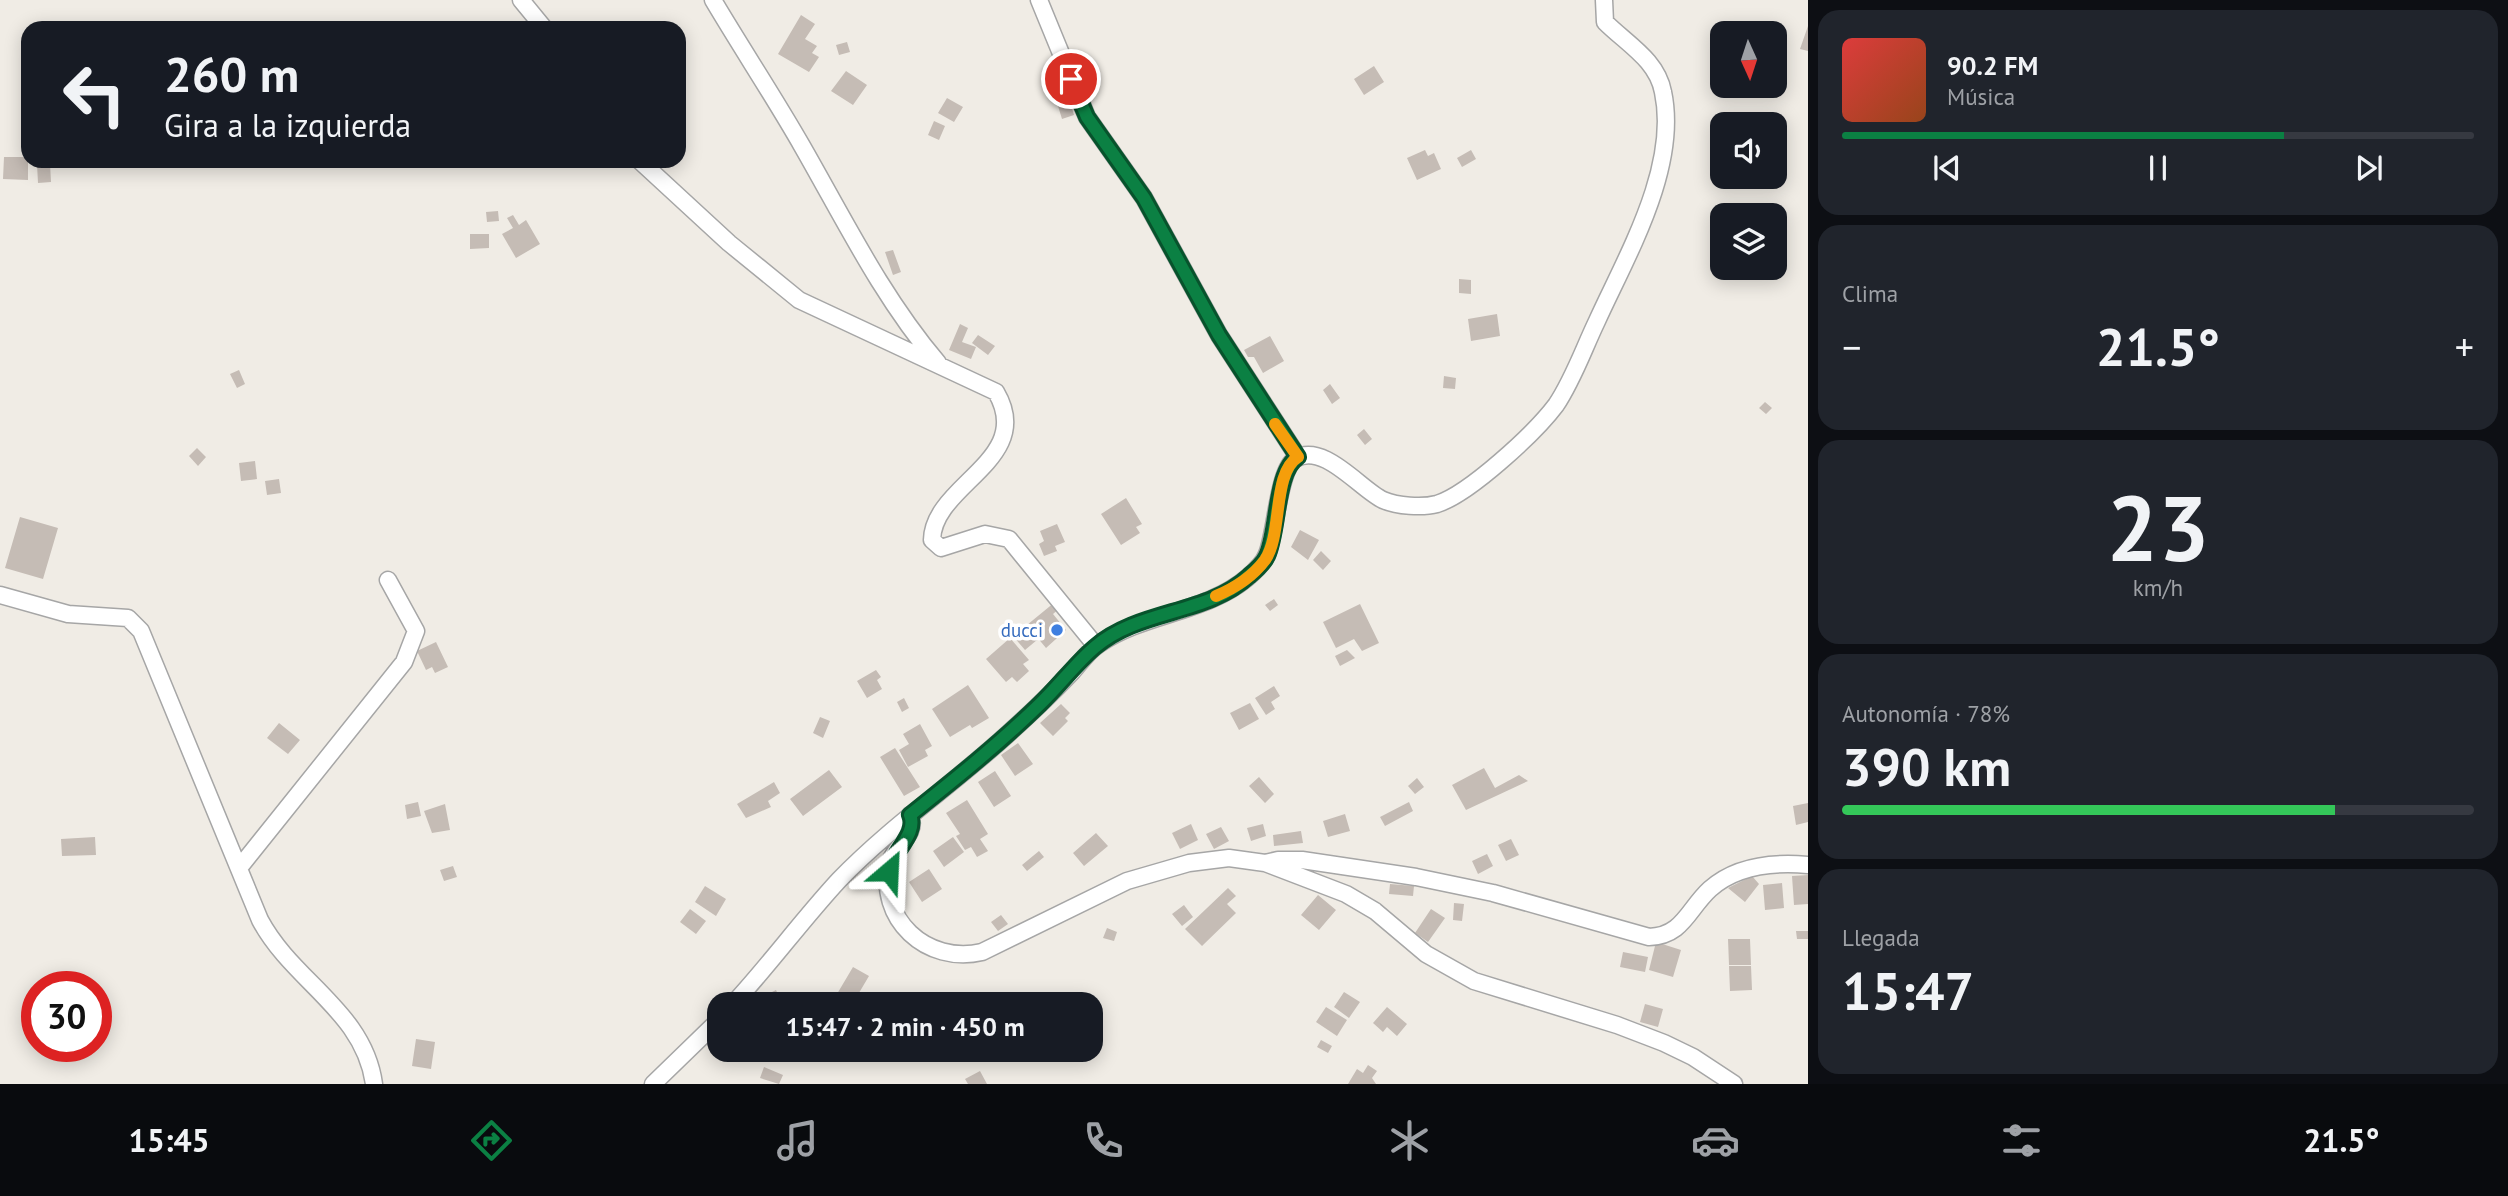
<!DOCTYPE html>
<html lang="es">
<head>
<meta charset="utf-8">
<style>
	:root { --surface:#171b24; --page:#20242c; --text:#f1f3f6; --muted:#9ea1a6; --line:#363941; --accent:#0b8043 }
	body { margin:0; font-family:"PT Sans",sans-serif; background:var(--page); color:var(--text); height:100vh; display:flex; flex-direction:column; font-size:26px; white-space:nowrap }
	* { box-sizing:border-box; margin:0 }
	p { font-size:23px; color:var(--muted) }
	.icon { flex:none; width:38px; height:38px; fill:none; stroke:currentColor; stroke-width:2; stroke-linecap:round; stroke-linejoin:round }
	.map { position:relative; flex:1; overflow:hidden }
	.drawer { display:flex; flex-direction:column; gap:10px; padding:10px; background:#0d0f14; width:700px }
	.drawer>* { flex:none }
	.guide { position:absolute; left:21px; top:21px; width:665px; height:147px; border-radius:21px; box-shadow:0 4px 18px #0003; background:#171b24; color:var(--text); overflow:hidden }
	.needle { width:46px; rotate:177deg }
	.controls { position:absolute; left:1710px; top:21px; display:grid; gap:14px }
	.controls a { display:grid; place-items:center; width:77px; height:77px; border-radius:14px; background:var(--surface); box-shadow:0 4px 18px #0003; font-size:35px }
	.speed { position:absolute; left:21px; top:971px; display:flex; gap:14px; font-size:35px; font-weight:700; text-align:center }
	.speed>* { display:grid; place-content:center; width:91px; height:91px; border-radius:50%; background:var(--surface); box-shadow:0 4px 18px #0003; line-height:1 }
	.speed .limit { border:10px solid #d22; background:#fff; color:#111 }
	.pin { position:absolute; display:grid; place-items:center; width:60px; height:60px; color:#fff; margin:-30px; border:4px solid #fff; border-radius:50%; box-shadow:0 2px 7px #0007 }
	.me { position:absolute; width:77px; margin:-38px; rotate:26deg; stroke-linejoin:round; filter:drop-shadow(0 0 5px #0008) }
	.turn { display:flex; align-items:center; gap:24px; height:147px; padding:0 28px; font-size:32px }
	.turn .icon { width:91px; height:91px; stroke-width:2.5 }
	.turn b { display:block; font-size:49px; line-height:60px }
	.big { font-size:52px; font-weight:800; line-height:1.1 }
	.drawer .widget { flex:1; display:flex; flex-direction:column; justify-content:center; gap:10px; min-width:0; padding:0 24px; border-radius:21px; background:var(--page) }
	.drawer .dial { align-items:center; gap:0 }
	.dial b { font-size:91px; line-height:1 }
	.song { display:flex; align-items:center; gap:21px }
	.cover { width:84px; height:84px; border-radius:10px; background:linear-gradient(135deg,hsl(0 70% 55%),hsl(20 70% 35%)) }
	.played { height:7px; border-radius:4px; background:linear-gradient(90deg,var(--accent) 70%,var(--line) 70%) }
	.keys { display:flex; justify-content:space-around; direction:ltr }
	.heat { display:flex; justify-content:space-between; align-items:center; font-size:38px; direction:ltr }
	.charge { height:10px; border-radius:5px; background:linear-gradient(90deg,#34c759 78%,var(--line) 0) }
	.trip { position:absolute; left:707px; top:992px; width:396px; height:70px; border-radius:21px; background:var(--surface); box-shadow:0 4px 18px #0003; font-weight:800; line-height:70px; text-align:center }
	.tabs { display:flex; height:112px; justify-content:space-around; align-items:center; background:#090b0e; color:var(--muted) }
	.tabs .icon { width:49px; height:49px }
	.tabs .on { color:var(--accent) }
	.tabs b { font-size:32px; color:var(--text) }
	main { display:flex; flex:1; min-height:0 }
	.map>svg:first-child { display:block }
</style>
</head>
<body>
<main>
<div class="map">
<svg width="1808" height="1084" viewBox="0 0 1808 1084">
	<rect width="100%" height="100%" fill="#f0ece5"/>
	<path fill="#c5bcb5" d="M801 15 815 24 805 39 817 46 812 53 819 57 809 72 778 54Z
		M1808 26V51L1800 49Z
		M847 42 850 52 839 55 836 45Z
		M1374 66 1384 82 1364 95 1354 79Z
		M846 71 867 85 853 105 831 91Z
		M947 98 963 107 954 122 938 113Z
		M1070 102 1074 115 1062 119 1058 106Z
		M934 121 945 126 939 140 928 135Z
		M1425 150 1428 156 1434 153 1441 169 1417 180 1407 158Z
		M1471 150 1476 159 1462 167 1457 158Z
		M4 157H28V180L3 179Z
		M50 163 51 182 38 183 37 164Z
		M498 211 499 221 487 222 486 212Z
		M513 215 519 225 526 220 540 244 516 258 502 234 513 228 507 218Z
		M470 234H489V248L470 249Z
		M893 250 901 272 893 275 885 252Z
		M1459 279 1471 280V294L1459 293Z
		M1497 314 1500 336 1471 341 1468 319Z
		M960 324 968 328 962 342 976 347 971 359 949 350Z
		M978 335 995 346 988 355 972 343Z
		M1270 336 1284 361 1263 373 1254 357H1248L1244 350Z
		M239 370 245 384 237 388 230 374Z
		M1444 376 1456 378 1455 389 1443 388Z
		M1330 384 1340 398 1332 404 1323 390Z
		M1765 402 1772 408 1766 414 1759 408Z
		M1364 429 1372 439 1365 445 1357 435Z
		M197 448 206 457 198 466 189 456Z
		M255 461 257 479 241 481 239 463Z
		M279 479 281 493 267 495 265 481Z
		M1126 498 1142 524 1136 527 1140 533 1121 545 1101 514Z
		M20 517 58 528 43 579 5 568Z
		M1057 524 1065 542 1055 546 1057 551 1044 556 1039 544 1044 541 1040 531Z
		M1300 530 1319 540 1308 560 1291 547Z
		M1321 551 1331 561 1323 570 1313 560Z
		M1274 599 1278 605 1270 611 1265 605Z
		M1055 602 1060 608 1053 614 1066 630 1046 648 1027 625Z
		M1360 604 1379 643 1362 651 1354 639 1336 648 1323 622Z
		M1024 625 1037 640 1025 650 1012 635Z
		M1010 638 1029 660 1023 664 1029 671 1017 682 1012 677 1006 682 986 659Z
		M436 642 448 667 435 673 432 667 426 670 417 651Z
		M1347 650 1355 658 1340 666 1335 656Z
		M876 670 881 677 877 680 882 689 867 698 857 681Z
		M968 685 989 718 972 728 970 725 950 737 932 709Z
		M1274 686 1280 696 1271 702 1275 709 1266 715 1255 698Z
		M904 698 909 708 902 712 897 702Z
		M1250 703 1259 719 1239 730 1230 713Z
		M1061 704 1070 713 1065 718 1068 721 1053 736 1040 723Z
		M820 717 830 721 823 738 813 733Z
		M279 723 300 740 288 754 267 738Z
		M920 724 932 746 925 750 928 756 908 767 899 750 909 744 903 734Z
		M1018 743 1033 764 1015 776 1001 755Z
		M895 748 920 787 904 796 880 757Z
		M1484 768 1495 788 1519 775 1528 781 1466 810 1452 785Z
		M829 770 842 787 803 816 790 799Z
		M995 771 1011 796 994 807 978 782Z
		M1259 777 1274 794 1265 803 1249 786Z
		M1417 778 1424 787 1415 794 1408 786Z
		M774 782 780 793 768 801 771 807 746 818 737 804Z
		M967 800 988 834 980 839 988 851 977 857 971 847 965 850 956 836 960 834 946 813Z
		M418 802 421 816 407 819 405 805Z
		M1409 802 1413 811 1385 826 1380 817Z
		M1808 803V822L1796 825 1793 806Z
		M445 804 450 830 432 833 424 811Z
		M1345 814 1350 831 1328 837 1323 821Z
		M1191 824 1198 840 1180 849 1172 833Z
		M1263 824 1266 836 1251 841 1247 828Z
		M1221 827 1229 841 1214 849 1206 834Z
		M1301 831 1303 843 1274 846 1273 835Z
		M1096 833 1108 846 1084 866 1073 853Z
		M95 837 96 855 62 856 61 839Z
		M953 837 964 852 944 867 933 851Z
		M1511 839 1519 855 1506 861 1498 845Z
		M1039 851 1044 857 1027 871 1022 865Z
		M1487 854 1493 866 1478 874 1472 861Z
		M453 866 457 877 444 881 440 870Z
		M929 869 942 889 922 902 909 882Z
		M1808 875V904L1794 905 1792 876Z
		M1752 876 1759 884 1745 902 1728 888Z
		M1782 883 1784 908 1765 910 1763 885Z
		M1390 884 1414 886 1413 896 1389 894Z
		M705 886 726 899 716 916 695 902Z
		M1228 888 1236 896 1227 904 1236 913 1202 946 1185 929Z
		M1318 895 1336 910 1319 930 1301 915Z
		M1454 903 1464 904 1462 921 1453 920Z
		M1184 905 1193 917 1182 926 1172 914Z
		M690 909 706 921 696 934 680 922Z
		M1431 909 1445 918 1428 942 1415 933Z
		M1001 915 1008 924 998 931 991 922Z
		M1107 928 1117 932 1114 941 1103 938Z
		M1796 931H1808V939H1797Z
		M1728 939H1750L1751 965H1729Z
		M1656 942 1681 950 1673 977 1649 970Z
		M1623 952 1648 957 1645 972 1620 967Z
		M1729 966H1751L1752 990 1730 991Z
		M853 967 869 976 853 1003 837 994Z
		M776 990 781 1001 773 1004 768 994Z
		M1344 992 1360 1002 1349 1018 1334 1007Z
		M1645 1004 1663 1009 1658 1027 1640 1022Z
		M1326 1007 1347 1020 1337 1036 1316 1022Z
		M1387 1007 1407 1024 1397 1036 1387 1027 1383 1032 1373 1023Z
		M416 1039 435 1042 431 1069 412 1066Z
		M1321 1040 1332 1046 1328 1053 1317 1047Z
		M1368 1065 1377 1071 1372 1078 1376 1084H1348L1357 1069 1363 1073Z
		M764 1067 783 1075 779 1084 760 1078Z
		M980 1071 987 1084H968L965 1079Z"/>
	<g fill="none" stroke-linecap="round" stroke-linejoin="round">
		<g stroke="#a6a6a6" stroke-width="19">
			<path id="street" d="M521 0 544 28
				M713 0C742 49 774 97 802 146 845 221 882 297 938 363
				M1039 0 1087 117 1144 198 1219 335 1298 457
				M640 161 729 243 799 300 996 392C1036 460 933 484 932 540L941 548 985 534 1009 539 1096 646
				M0 595 68 614 128 618 141 631 260 920C293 982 364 1011 374 1084
				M910 815C918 835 895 845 890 862 876 919 927 965 982 952L1127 881 1189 863 1229 858 1265 863 1278 860H1302L1416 877 1493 893 1649 937C1683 936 1688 909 1710 889 1737 865 1774 862 1808 865
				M1265 863 1346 894 1375 911 1426 954 1474 981 1617 1025 1664 1043 1693 1057 1734 1084
				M239 868 404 662 416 631 388 580
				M733 1004C770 964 802 920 839 880 892 825 955 783 1010 732 1031 713 1052 693 1072 672 1080 663 1088 651 1099 644 1144 613 1205 613 1247 578 1254 572 1264 563 1267 554 1276 533 1278 470 1295 459 1323 441 1361 490 1383 500 1397 506 1422 508 1437 504 1469 494 1535 433 1556 405 1573 380 1584 348 1597 321 1627 255 1679 167 1663 92 1657 60 1627 44 1605 22L1604 0
				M653 1084 719 1020"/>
		</g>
		<use href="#street" stroke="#fff" stroke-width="16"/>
	</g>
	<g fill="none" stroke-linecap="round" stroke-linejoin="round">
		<g stroke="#07532c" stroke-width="18">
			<path id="route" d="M889 871C892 852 918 834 910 815 954 780 999 744 1040 704 1059 686 1075 664 1095 647 1139 609 1207 615 1249 576 1255 571 1264 563 1267 556 1279 531 1275 471 1298 457L1219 335 1144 198 1087 117 1071 79"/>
		</g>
		<use href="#route" stroke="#0b8043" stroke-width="12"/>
		<path stroke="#f59e0b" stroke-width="12" d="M1216 596C1235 588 1253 576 1265 560 1283 534 1272 473 1298 457L1275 424"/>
	</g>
	<circle fill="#3f7fe0" stroke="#fff" stroke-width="2.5" cx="1057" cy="630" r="7"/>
	<g text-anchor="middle" stroke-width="7" stroke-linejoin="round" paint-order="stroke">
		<g font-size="19" fill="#366cbe" stroke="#fff" text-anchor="end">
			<text x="1043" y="637">ducci</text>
		</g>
	</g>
</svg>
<div class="controls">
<a><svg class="needle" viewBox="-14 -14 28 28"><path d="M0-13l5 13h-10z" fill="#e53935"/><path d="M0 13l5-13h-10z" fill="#9ea1a6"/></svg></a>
<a><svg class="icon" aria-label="sound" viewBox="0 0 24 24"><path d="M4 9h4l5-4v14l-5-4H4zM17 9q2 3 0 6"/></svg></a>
<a><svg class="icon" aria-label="layers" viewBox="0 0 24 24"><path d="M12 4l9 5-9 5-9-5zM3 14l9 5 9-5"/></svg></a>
</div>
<div class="speed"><div class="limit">30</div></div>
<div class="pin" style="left:1071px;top:79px;background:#d93025"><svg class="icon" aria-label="arrive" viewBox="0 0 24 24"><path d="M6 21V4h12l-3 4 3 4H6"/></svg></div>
<svg class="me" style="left:889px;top:871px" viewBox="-20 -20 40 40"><path d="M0-17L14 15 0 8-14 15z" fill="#0b8043" stroke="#fff" stroke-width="4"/></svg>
<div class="trip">15:47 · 2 min · 450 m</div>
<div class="guide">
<div class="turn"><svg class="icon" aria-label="left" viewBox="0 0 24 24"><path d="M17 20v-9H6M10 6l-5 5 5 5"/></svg><div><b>260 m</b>Gira a la izquierda</div></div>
</div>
</div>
<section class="drawer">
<div class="widget">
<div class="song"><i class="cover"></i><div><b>90.2 FM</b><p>Música</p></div></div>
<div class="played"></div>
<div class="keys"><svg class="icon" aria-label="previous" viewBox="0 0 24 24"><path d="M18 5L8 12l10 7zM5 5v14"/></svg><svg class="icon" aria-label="pause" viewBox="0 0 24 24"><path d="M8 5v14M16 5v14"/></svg><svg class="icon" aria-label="next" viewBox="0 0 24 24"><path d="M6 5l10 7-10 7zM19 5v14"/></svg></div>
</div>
<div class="widget"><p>Clima</p>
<div class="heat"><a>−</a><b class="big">21.5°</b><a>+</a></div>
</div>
<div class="widget dial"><b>23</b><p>km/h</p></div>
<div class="widget"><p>Autonomía · 78%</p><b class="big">390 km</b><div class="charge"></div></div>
<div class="widget"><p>Llegada</p><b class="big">15:47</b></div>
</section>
</main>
<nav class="tabs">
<b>15:45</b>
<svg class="icon on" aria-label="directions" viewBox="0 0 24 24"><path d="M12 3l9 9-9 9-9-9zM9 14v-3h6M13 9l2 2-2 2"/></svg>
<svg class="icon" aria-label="music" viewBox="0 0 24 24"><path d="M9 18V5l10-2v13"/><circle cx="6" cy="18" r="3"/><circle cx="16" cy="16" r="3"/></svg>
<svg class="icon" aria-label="phone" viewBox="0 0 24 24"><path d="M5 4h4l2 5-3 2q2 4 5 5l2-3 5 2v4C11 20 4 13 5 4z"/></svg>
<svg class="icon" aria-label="climate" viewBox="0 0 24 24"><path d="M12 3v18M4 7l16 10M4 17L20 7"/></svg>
<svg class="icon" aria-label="car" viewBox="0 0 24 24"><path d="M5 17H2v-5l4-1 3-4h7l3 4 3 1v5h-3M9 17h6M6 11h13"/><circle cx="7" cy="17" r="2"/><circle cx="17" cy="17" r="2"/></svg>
<svg class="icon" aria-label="filters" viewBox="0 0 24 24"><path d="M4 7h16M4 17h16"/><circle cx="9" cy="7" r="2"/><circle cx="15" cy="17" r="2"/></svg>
<b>21.5°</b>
</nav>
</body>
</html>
